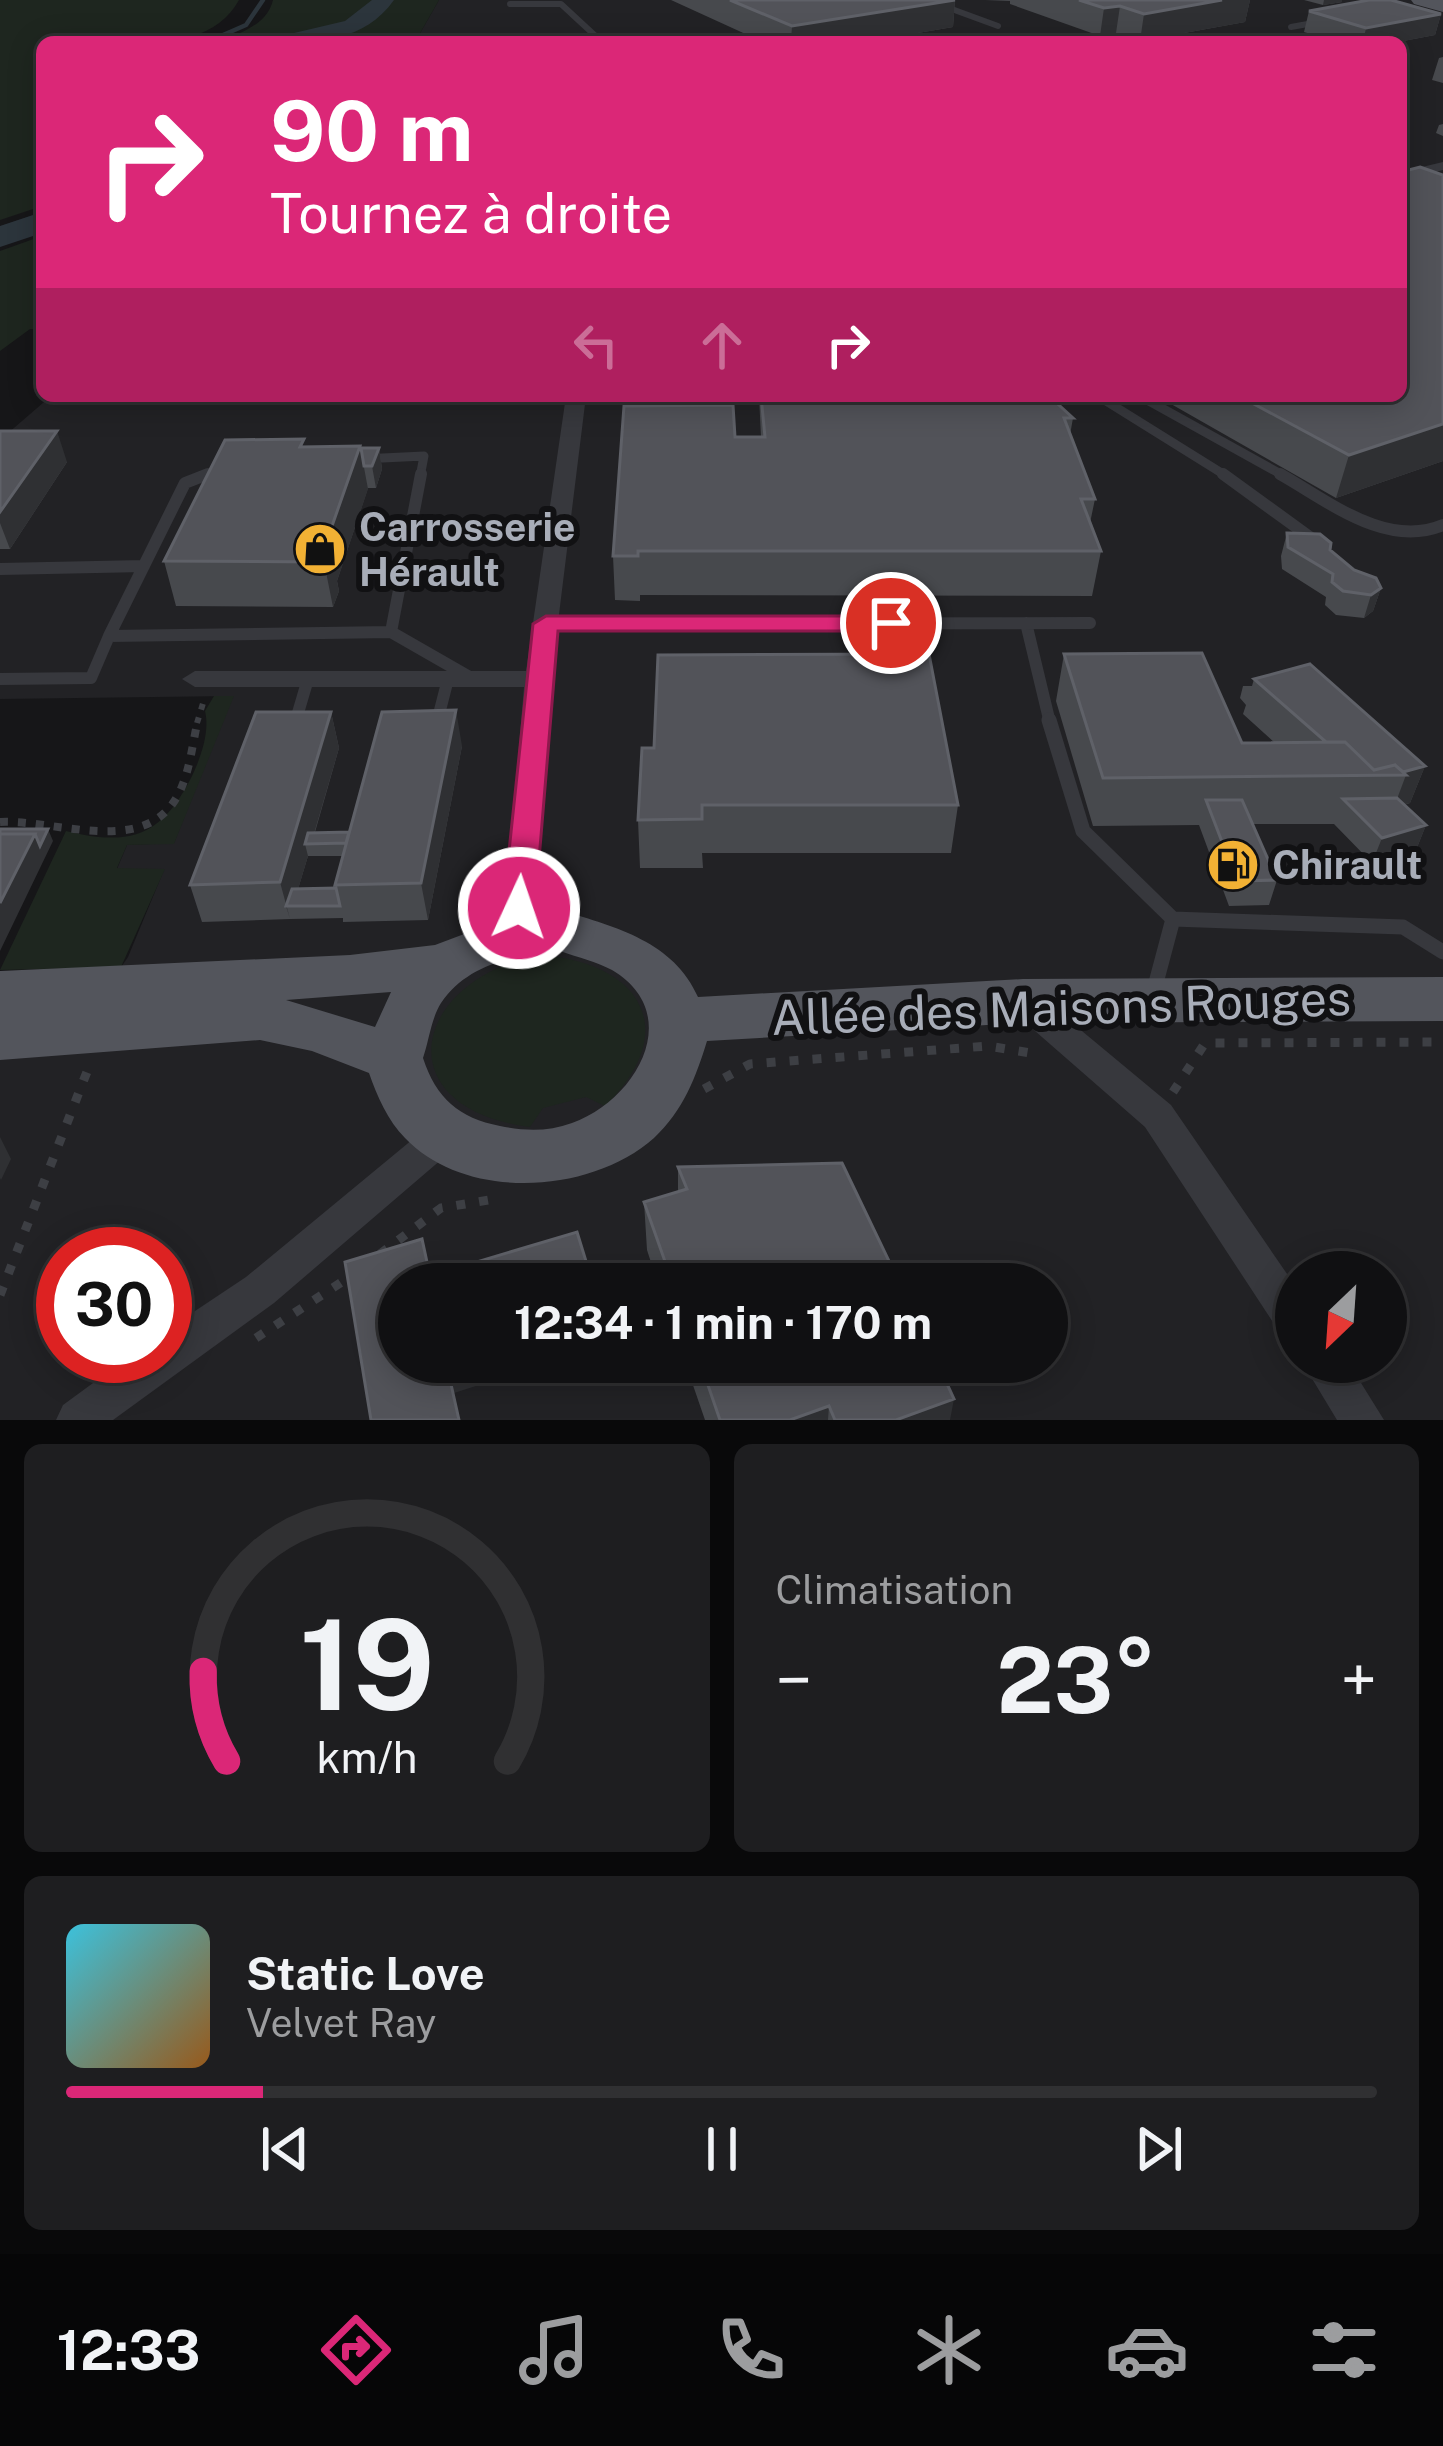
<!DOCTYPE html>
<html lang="fr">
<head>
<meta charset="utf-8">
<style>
	:root { --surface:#101012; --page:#1e1e20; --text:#f1f3f6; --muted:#9c9d9f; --line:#303032; --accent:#db2777 }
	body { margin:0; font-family:"Public Sans",sans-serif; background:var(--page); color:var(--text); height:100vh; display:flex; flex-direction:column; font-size:45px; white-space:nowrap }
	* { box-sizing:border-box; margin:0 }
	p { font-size:39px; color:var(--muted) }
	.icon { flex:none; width:66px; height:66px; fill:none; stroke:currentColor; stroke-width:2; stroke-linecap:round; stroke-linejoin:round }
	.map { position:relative; height:1420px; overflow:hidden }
	.sheet { display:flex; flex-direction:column; gap:24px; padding:24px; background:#09090a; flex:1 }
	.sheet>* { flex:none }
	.top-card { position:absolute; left:36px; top:36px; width:1371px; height:366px; border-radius:18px; box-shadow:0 6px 30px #0003,0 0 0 3px var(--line); background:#db2777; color:#fff; overflow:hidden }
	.needle { width:78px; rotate:205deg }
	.fabs { position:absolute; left:1275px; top:1251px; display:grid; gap:24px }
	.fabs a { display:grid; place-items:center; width:132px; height:132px; border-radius:50%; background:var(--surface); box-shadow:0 6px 30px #0003,0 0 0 3px var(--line); font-size:60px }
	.speed { position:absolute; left:36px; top:1227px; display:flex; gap:24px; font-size:60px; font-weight:700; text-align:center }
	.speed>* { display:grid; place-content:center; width:156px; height:156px; border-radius:50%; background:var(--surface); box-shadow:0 6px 30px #0003,0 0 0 3px var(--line); line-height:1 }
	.speed .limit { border:18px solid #d22; background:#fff; color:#111 }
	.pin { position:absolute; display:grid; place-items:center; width:102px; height:102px; color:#fff; margin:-51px; border:6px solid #fff; border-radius:50%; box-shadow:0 3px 12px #0007 }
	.me { position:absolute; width:132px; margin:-66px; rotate:3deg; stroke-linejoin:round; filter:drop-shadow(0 0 9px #0008) }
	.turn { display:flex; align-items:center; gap:42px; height:252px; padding:0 36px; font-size:54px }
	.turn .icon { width:156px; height:156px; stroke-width:2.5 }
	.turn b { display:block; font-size:84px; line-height:102px }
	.lanes { display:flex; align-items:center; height:114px; padding:0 36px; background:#0003; justify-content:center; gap:60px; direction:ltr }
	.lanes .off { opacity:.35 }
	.big { font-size:90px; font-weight:700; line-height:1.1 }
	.sheet .card { flex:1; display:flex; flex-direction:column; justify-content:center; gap:18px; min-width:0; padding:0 42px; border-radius:18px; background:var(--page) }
	.sheet .dial { align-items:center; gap:0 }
	.dial svg { height:312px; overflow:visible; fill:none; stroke:var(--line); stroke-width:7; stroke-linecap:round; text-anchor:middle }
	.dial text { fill:var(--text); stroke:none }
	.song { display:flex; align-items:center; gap:36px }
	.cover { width:144px; height:144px; border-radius:18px; background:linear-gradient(135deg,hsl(190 70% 55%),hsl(30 70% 35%)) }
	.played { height:12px; border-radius:6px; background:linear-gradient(90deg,var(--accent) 15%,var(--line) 15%) }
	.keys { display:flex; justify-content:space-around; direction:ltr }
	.heat { display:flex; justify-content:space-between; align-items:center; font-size:66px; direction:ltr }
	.sheet .tiles { flex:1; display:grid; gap:24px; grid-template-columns:1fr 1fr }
	.card:last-child { grid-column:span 2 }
	.trip { position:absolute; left:378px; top:1263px; width:690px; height:120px; border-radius:60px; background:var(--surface); box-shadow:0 6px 30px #0003,0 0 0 3px var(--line); font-weight:700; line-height:120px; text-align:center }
	.tabs { display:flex; height:192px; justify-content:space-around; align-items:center; background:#060607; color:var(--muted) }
	.tabs .icon { width:84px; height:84px }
	.tabs .current { color:var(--accent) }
	.tabs b { font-size:54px; color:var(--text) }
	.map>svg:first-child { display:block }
</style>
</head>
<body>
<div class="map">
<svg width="1443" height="1420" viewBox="0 0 1443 1420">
	<rect width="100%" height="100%" fill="#161618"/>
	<path fill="#222225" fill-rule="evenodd" d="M439 0H1443V1420H0V1053L67 1048 128 957 164 870 117 869 127 845 174 843 232 696 0 699V440L51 396H1401V42H415ZM63 1254H165V1356H63ZM1296 1272H1386V1362H1296ZM399 1284H1047V1362H399Z"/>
	<path fill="#1e261f" d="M0 0H239C205 62 102 42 42 42V206L0 220Z
		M273 0H439L415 42H290L298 35 222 42C242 31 267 25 273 0Z
		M42 236V329H30L0 351V251Z
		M214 696H234L174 844 127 845 117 868 165 869 121 967 0 970 66 831C131 847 162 836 192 776 201 757 210 731 205 711Z
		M538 955C639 961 684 1029 605 1106L586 1097 543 1108 530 1127C385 1108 410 982 538 955Z"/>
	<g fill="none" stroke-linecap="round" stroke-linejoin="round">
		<path stroke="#2c353c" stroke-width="4.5" d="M207 42 246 25 263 0"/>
		<path fill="#2c353c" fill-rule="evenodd" d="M372 0H394C364 42 320 42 273 42L277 37 345 21Z
			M42 212V233L0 247V226Z"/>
		<path stroke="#3d3f44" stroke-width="6" stroke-dasharray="6 8" stroke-linecap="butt" d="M197 723 204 700"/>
		<path stroke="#3d3f44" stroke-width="8" stroke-dasharray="8 10" stroke-linecap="butt" d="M0 822C55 819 145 858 178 795 190 772 192 745 198 720"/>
		<path stroke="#3d3f44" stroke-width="9" stroke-dasharray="9 14" stroke-linecap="butt" d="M704 1089 750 1064 988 1046 1037 1054
			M1173 1092 1205 1043 1443 1042
			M380 1254 441 1208 501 1198
			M0 1295 90 1064
			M256 1338 351 1276"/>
		<path stroke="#37383d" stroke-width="6" d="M927 0 998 26
			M510 4H561L602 42
			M1291 27 1319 22"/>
		<path stroke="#37383d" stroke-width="9" d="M1098 396 1228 477
			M1140 396 1286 477
			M362 459 424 456 420 477
			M200 477 221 469"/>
		<path stroke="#37383d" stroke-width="12" d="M1223 474 1318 543
			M1280 474C1328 501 1386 549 1443 525
			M0 569 144 566
			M1026 623 1050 723
			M546 624 1090 623
			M391 632 421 474
			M109 636 185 483 208 474
			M0 679 91 678 109 636 391 632 473 679
			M437 722 448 679
			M295 723 308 679"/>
		<path stroke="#37383d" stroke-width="15" d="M1049 720 1083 831 1173 919
			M294 726 296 720
			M1153 994 1173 919 1403 927 1443 952"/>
		<path fill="#37383d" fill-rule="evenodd" d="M1443 162V170L1401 181V172Z
			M566 396H586L551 679 535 933 530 941 519 945 508 941 503 933 524 687H195L182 679 195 671H526Z
			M1023 988 1035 992 1171 1105 1296 1287V1341L1282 1336 1145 1127 1011 1010 1006 1001 1011 992Z
			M443 1120 456 1125 461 1136 456 1147 274 1303 113 1420H56L63 1405 130 1356H165V1331L246 1277 430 1125Z
			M1302 1362H1348L1384 1420H1337Z"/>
		<path fill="#53555c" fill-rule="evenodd" d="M1411 0H1443V12L1414 4Z
			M563 911C616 927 674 942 698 997L1023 979 1443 977V1021L1023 1023 707 1041C696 1077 683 1111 654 1138 591 1194 466 1202 405 1138 388 1121 377 1096 369 1073L312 1051 260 1040 0 1060V971L350 955 435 945 504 919ZM560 951C577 957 597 962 612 970 686 1014 636 1101 572 1123 548 1132 524 1131 500 1126 459 1118 436 1098 423 1058 429 1041 431 1019 441 1003 468 963 516 955 560 951ZM391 992 375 1027 286 1000Z"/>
	</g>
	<path fill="#47494d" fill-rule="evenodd" d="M671 0H955L953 27 865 42H763Z
		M985 0H1250L1245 22 1140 41 1116 33 1100 36 1010 4V1Z
		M1304 0H1342V2L1323 5Z
		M1309 11 1441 14 1435 35 1398 42H1337L1304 32Z
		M1443 57V83L1432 80 1439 58Z
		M1443 124V136L1436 133 1439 125Z
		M1420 167 1443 175V461L1336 498 1157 396H1401V172Z
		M759 396H1049L1073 418 1070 435 1095 499 1090 523 1101 551 1092 596 640 595V601L615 600 613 556 735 437H761Z
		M0 431 67 462 10 549H0Z
		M305 447 379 448 382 469 376 488H368L337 581 339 591 333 607 176 606 164 561Z
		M1287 533 1330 550 1354 570 1381 588 1373 611 1364 618 1336 615 1325 605 1326 597 1282 569 1281 556Z
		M1064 654 1242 743H1275L1243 714 1246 705 1240 698 1243 686H1252L1254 679 1425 766 1410 803 1404 805 1426 825 1416 850 1372 863 1334 824H1253L1277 880 1269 905 1229 906 1199 825 1093 826 1056 701Z
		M331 712 339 748 315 832H349L462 746 428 920 343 922V918L290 919 202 922 190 885ZM308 856H343L335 885 336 888 298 889Z
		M642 748 958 805 951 853H702L703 868H640L638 820Z
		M678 1167 900 1284H658L647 1250 644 1202 678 1192Z
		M685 1362H937L950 1420H705Z"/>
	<path fill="#2f3033" d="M955 0 953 27 865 42H791L792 26Z
		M1222 0H1250L1245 22 1140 41 1144 14Z
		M1324 0H1342V2L1323 5Z
		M1120 6 1116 33 1100 36 1104 8Z
		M1441 14 1435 35 1398 42H1363L1366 28Z
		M1443 424V461L1336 498 1349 455Z
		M57 431 67 462 10 549 0 523V512Z
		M360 446 368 489 337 581 339 591 333 607 324 562 325 546Z
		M379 448 382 469 376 488 372 466Z
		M1381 588 1373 611 1364 618 1371 595Z
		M456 710 462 746 428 920 421 883Z
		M331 712 339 748 311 844H305L308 856 293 906H286L290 919 280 882Z
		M1425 766 1410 803 1394 807 1406 775H1391Z
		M1426 825 1416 850 1372 863 1382 838Z
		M48 829 53 841 0 951V903L35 834Z
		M0 1137 11 1159 1 1180 0 1178Z
		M446 1362H550L454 1393 460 1420Z
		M954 1399 950 1420H896Z
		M829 1406 828 1420H790Z"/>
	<path fill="#525359" stroke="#5f6168" stroke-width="3" d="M730 0H955L792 26Z
		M1079 0H1222L1144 14 1120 6 1104 8Z
		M1369 0H1391L1441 14 1366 28 1309 11Z
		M1420 167 1443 175V424L1349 455 1239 396H1401V172Z
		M761 396H1049L1073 418H1064L1095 499H1081L1101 551H638V556H613L624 406 733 405 735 437H765Z
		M0 431H57L0 512Z
		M304 439 300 447 360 446 325 546H330L324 562 164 561 225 440Z
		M361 448H379L372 466H364Z
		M1287 533 1320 534 1331 543 1330 550 1354 570 1376 578 1381 588 1371 595 1343 591 1332 582 1333 574 1288 547Z
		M1202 653 1242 743 1345 742 1374 770 1395 765 1406 775 1103 778 1064 654Z
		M929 654 958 805H702V819L638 820 642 748H654L658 655Z
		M1310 664 1425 766 1403 772 1395 765 1374 770 1345 742H1326L1254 679Z
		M456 710 421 883 335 885 382 712Z
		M256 712H331L280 882 190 885Z
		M1397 798 1426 825 1382 838 1343 799Z
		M1206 800H1242L1277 880 1237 881Z
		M0 829H48L40 846 35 834H0Z
		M349 832 346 843 305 844 308 833Z
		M0 834H35L0 903Z
		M336 888 340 906H286L292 889Z
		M842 1163 900 1284H673L644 1202 687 1189 678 1167Z
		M577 1232 593 1284H399V1362H446L459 1420H371L345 1262 422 1239 430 1276Z
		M700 1362H937L954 1399 896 1420H835L829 1406 790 1420H720Z"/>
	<path fill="#db2777" stroke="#8e194d" stroke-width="3" d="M546 616H891L903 623 891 631H558L535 908 530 916H508L503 908 533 624Z"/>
	<defs>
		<g id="shop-disc" transform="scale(2.7)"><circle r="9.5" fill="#f2b134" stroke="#111113"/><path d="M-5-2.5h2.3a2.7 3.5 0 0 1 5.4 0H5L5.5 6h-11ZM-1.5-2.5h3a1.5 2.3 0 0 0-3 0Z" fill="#111"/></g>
		<g id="fuel-disc" transform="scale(2.7)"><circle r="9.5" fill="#f2b134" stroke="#111113"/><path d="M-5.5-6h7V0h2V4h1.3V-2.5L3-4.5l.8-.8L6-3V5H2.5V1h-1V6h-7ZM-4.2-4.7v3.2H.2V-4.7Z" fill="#111"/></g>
	</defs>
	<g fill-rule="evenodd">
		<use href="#shop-disc" x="320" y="549"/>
		<use href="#fuel-disc" x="1233" y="865"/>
	</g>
	<g text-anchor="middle" stroke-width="12" stroke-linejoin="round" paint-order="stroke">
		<g font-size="39" font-weight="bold" fill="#a8adb8" stroke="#111113" text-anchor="start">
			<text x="359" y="541">Carrosserie<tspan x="359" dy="45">Hérault</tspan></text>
			<text x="1272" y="879">Chirault</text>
		</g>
		<g font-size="48" fill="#a8adb8" stroke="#111113">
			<text transform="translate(1061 1008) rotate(-2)" y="17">Allée des Maisons Rouges</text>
		</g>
	</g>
</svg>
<div class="fabs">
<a><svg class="needle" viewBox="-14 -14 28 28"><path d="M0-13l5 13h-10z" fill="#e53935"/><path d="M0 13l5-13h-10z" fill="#9c9d9f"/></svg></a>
</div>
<div class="speed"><div class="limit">30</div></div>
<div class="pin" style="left:891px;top:623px;background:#d93025"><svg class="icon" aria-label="arrive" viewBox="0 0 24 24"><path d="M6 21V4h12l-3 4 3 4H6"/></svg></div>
<svg class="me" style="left:519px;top:908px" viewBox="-20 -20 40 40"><circle r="17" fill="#db2777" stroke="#fff" stroke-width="3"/><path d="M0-11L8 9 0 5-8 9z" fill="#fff"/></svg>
<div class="trip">12:34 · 1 min · 170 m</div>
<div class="top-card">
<div class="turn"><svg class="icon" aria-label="right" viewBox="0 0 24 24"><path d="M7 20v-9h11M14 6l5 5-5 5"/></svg><div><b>90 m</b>Tournez à droite</div></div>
<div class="lanes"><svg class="icon off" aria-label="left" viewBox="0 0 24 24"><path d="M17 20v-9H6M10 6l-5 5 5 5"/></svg><svg class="icon off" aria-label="ahead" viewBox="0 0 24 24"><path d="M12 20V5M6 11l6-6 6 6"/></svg><svg class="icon" aria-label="right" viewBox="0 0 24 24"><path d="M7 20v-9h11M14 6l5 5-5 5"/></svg></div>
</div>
</div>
<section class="sheet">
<div class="tiles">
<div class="card dial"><svg viewBox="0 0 100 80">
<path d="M14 69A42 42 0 1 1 86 69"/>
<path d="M14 69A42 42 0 0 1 8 46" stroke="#db2777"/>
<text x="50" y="56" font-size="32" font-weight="700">19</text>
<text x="50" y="72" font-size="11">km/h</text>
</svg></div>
<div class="card"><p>Climatisation</p>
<div class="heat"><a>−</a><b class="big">23°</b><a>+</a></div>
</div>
<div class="card">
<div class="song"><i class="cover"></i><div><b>Static Love</b><p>Velvet Ray</p></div></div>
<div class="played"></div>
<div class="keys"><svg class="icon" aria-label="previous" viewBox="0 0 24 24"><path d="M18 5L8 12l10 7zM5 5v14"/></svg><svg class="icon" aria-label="pause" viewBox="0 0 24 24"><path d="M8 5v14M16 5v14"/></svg><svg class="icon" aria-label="next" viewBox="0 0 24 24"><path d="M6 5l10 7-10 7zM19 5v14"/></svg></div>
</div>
</div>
</section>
<nav class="tabs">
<b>12:33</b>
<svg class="icon current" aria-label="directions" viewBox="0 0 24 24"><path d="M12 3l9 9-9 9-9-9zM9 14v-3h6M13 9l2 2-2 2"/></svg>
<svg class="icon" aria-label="music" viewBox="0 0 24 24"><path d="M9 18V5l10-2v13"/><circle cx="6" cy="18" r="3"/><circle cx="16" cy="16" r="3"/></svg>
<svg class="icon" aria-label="phone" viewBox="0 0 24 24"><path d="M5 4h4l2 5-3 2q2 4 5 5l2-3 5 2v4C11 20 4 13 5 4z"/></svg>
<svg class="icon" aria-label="climate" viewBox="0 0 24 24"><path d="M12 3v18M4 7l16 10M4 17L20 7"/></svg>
<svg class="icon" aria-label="car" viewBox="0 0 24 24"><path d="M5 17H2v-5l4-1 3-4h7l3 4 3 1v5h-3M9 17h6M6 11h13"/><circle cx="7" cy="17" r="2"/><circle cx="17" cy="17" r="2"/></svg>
<svg class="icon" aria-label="filters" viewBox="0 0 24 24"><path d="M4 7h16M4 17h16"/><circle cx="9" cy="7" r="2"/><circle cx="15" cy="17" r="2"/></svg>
</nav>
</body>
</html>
